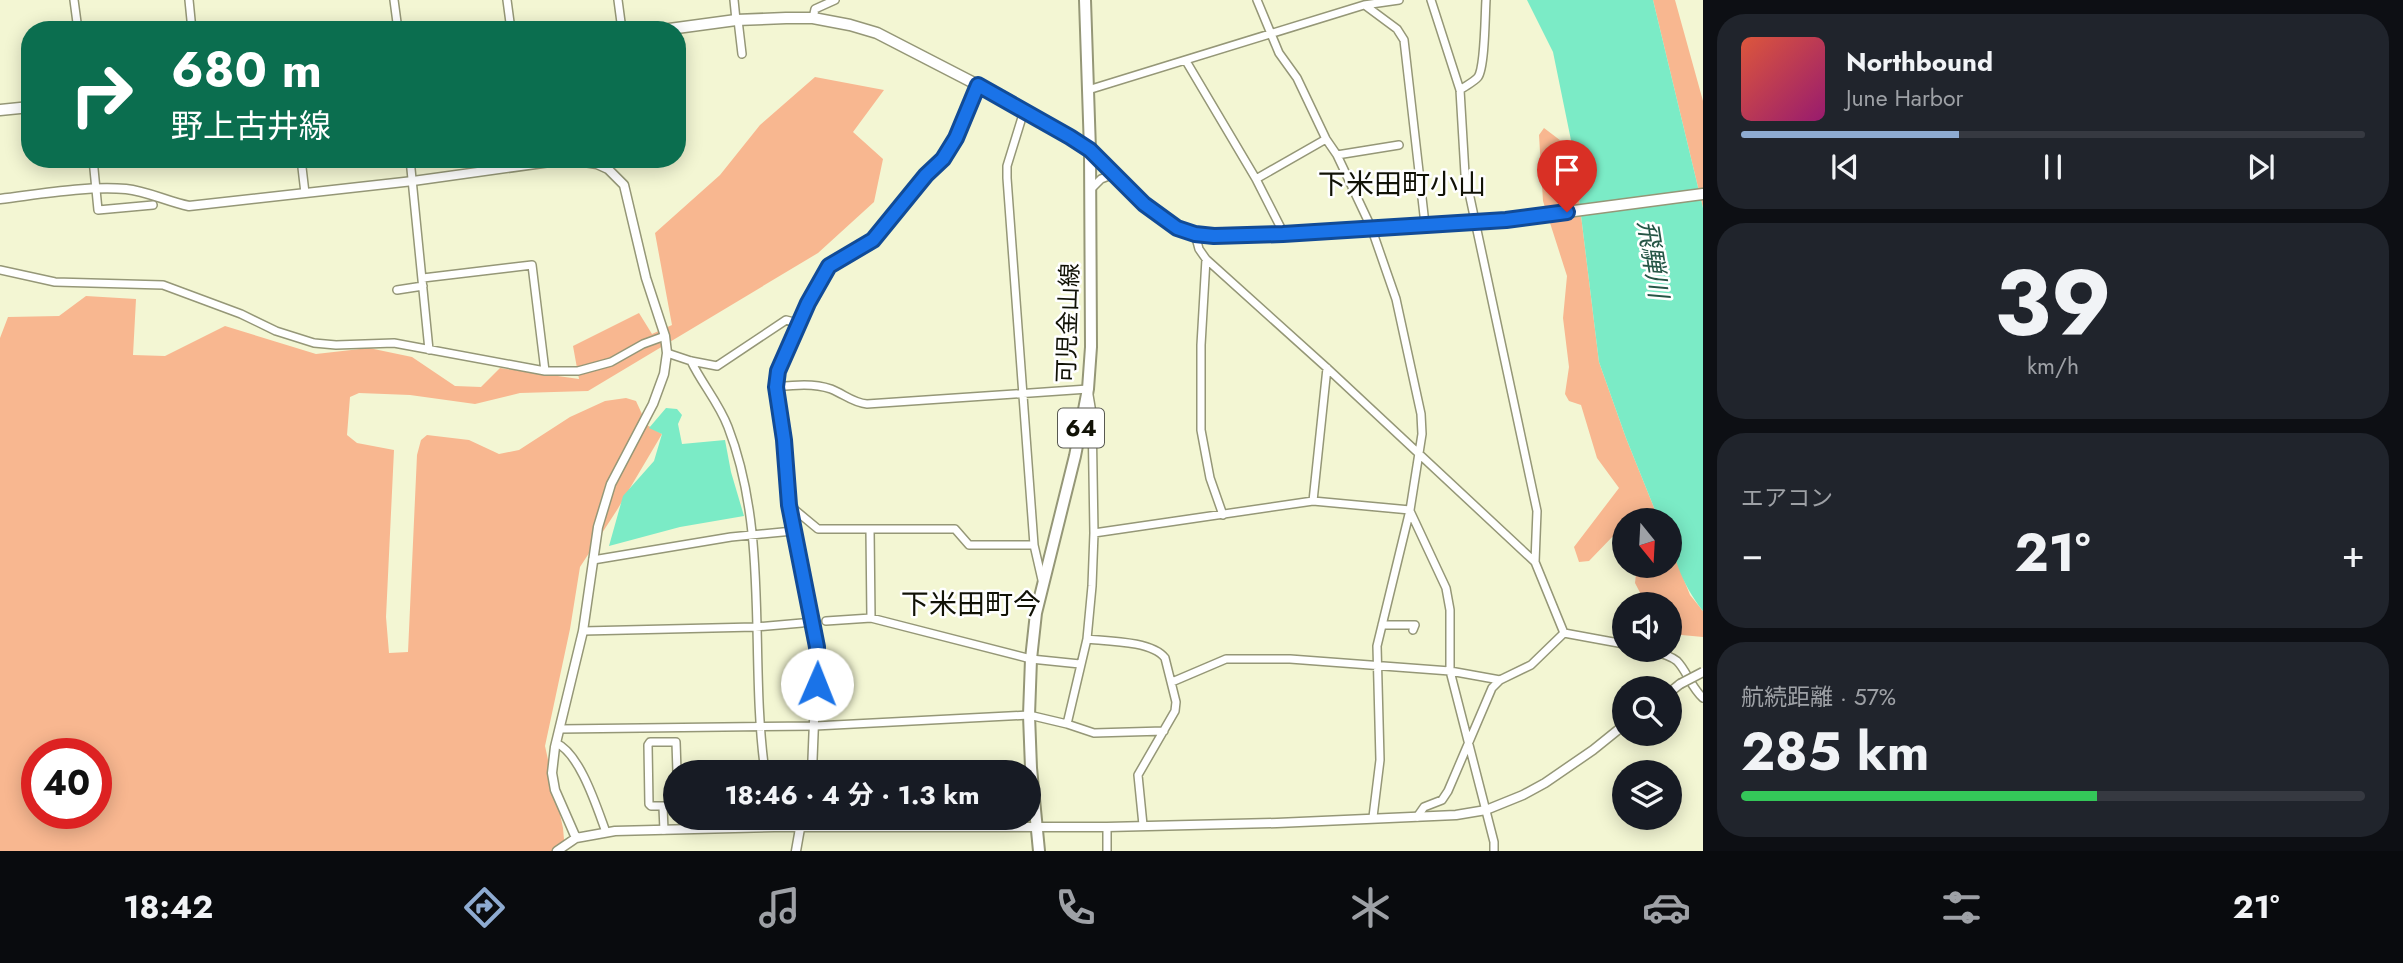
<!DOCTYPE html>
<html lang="ja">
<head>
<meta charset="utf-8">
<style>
	:root { --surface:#171b24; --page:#20242c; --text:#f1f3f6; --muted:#9ea1a6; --line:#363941; --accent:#8eabd1 }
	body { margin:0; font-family:Jost,"Noto Sans JP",sans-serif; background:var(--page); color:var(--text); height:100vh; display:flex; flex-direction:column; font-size:26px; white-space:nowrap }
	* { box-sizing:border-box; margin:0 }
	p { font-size:23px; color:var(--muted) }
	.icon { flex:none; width:38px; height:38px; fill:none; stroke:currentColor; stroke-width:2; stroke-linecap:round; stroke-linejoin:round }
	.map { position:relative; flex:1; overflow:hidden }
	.details { display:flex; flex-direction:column; gap:14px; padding:14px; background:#0d0f14; width:700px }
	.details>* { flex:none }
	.banner { position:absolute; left:21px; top:21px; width:665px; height:147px; border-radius:28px; box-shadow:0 4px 18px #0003; background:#0b6e4f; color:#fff; overflow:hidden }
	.needle { width:46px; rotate:162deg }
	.tools { position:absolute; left:1612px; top:508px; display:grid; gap:14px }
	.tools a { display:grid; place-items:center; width:70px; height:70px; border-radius:50%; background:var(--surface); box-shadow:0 4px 18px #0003; font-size:35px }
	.speed { position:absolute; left:21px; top:738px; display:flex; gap:14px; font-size:35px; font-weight:700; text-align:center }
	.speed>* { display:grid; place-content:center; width:91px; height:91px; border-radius:50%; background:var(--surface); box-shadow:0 4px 18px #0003; line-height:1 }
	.speed .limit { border:10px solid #d22; background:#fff; color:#111 }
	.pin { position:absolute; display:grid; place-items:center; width:60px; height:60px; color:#fff; margin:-72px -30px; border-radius:50% 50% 50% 0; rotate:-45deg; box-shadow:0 0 7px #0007 }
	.pin .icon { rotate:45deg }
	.me { position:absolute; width:77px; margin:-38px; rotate:1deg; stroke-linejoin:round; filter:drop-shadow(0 0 5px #0008) }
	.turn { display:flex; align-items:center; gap:24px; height:147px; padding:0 35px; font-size:32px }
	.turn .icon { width:91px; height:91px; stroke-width:2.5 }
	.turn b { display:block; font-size:49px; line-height:60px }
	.big { font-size:52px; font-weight:700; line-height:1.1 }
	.details .widget { flex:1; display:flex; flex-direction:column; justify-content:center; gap:10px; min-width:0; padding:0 24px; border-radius:28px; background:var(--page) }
	.details .dial { align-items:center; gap:0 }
	.dial b { font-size:91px; line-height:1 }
	.song { display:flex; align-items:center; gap:21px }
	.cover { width:84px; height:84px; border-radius:10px; background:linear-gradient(135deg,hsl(10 70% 55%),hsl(320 70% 35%)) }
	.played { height:7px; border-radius:4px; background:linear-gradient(90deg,var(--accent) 35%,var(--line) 35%) }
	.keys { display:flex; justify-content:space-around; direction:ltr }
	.heat { display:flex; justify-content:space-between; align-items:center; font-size:38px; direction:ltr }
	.charge { height:10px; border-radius:5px; background:linear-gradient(90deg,#34c759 57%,var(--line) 0) }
	.trip { position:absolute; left:663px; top:760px; width:378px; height:70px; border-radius:35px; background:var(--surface); box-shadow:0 4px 18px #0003; font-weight:700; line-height:70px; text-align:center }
	.dock { display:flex; height:112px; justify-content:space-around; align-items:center; background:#090b0e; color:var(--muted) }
	.dock .icon { width:49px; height:49px }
	.dock .on { color:var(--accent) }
	.dock b { font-size:32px; color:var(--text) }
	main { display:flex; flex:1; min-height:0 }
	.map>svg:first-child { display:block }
</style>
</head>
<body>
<main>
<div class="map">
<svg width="1703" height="851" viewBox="0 0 1703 851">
	<rect width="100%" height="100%" fill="#f3f6d3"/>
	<path fill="#f8b790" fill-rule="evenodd" d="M1653 0H1675L1703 101V208Z
		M815 77 884 90 853 132 883 159 874 202 818 253 588 391 520 393 475 404 410 395 359 393 350 397 347 435 357 443 394 450 386 617 389 653 408 652 417 455 421 440 427 435 469 440 499 454 519 450 570 417 605 401 626 398 636 401 647 425 662 434 617 510 580 567 570 629 545 746 563 828 565 851H0V338L8 317 59 316 86 296 136 299 133 355 165 356 225 326 316 354 369 348 412 357 455 386 481 387 500 368 579 379 573 346 639 313 652 334 672 325 655 233 720 175 760 125ZM37 754H96V814H37Z
		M1544 128 1573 150 1599 362 1626 438 1659 520H1624V534L1616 533 1589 561 1579 562 1574 547 1619 488 1597 458 1581 405 1569 401 1565 394 1569 367 1563 318 1567 276 1543 201 1539 135Z
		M1670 545 1690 595 1703 611V637L1671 634 1670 604H1646L1635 583 1637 565H1670Z"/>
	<path fill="#7bebc6" d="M1527 0H1653L1703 208V611C1682 584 1670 554 1670 520H1659L1626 438 1599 362 1573 150 1553 52Z
		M666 408 677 409 682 415 678 424 682 444 725 440 731 472 744 516 680 527 609 546 623 496 654 461 662 434 649 428Z"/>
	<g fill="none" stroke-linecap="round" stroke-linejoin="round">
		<g stroke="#959777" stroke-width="10">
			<path id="minor" d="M74 0 78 30
				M189 0 192 30
				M394 0 398 30
				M507 0 511 30
				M618 0 622 30
				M734 0 736 20
				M1257 0 1279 53 1297 78 1326 139 1337 155 1371 227 1396 299 1421 414 1422 434 1410 510 1377 646 1380 760 1373 817
				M1431 0 1460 90 1465 174 1537 511 1535 562
				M1366 6 1397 29 1404 40 1425 224
				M813 18 815 9 835 0
				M738 20 742 54
				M1186 61 1256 179 1284 234
				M1088 90 1364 5 1399 0
				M1460 90C1465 86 1474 82 1478 77 1485 67 1485 15 1486 0
				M1024 111 1007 166V178L1034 545 1042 580
				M1337 155 1399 145
				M93 159 98 210 153 205
				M301 159 305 193
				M410 159 429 350
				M1256 179 1326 139
				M1090 190 1101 179 1114 174
				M1195 234 1199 249 1206 259 1327 368 1535 562 1564 633
				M1206 259 1201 345V430L1210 478 1223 515
				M0 270 55 282 163 285 241 314 276 331 314 343 336 345 394 343 545 371H578L611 362 643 344 665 336
				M423 278 532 265 545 371
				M397 290 423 286
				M667 353 691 361 717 366 786 320 794 322 800 319
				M691 361C702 384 719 403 728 427 770 535 749 659 765 772
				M776 387C795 385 813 383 831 389 844 394 853 403 867 404L1088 389 1092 413 1094 533 1092 586 1087 639 1067 724
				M1313 501 1327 368
				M789 505 818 529H955L969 545H1034
				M1410 511 1446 588 1450 610V671L1494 842V851
				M870 530 871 618
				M1094 533 1313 501 1410 510
				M593 560 731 537 793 531
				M826 621 871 618 1031 659 1080 664
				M1382 625H1415L1413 630
				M583 631 755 627 802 623
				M1564 633 1624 644
				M1087 639C1107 641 1152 641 1165 658L1176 702 1175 711 1138 775 1143 825
				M1645 649C1655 652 1668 654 1677 661 1687 671 1690 686 1703 698
				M1172 682 1226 659H1290L1450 671 1500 680
				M560 729 815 726 1029 715 1067 724 1094 733 1164 731
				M556 743C580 753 597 808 606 832
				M676 806H651L649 804 648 745 650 742H676L677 772
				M663 807 664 830
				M1417 817 1424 807 1442 800 1448 791 1492 688 1500 680 1531 665 1564 633
				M1107 851V827"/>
		</g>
		<g stroke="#959777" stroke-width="11">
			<path id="tertiary" d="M0 199C41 194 84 186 126 189 147 191 168 202 189 206L413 181 550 162 578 161 597 164 608 169 624 185 646 278 665 336 667 353 664 374 653 404 611 484 598 527 583 631 555 747 552 773 555 790 576 838
				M1670 692 1680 684
				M812 772 817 647 801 561 793 531 784 440 776 387 778 371 800 319 816 287 829 266 873 240 926 175 943 159 956 138 977 85
				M557 851 576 838 615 831 774 827H1107L1277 823 1456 815 1486 810 1523 795 1545 783 1593 750 1624 725
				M796 851 802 817"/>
		</g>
		<g stroke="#959777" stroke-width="13">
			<path id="secondary" d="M662 30 736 20 786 18H813L850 25 877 33 1005 99 1070 137 1090 150 1144 204 1177 228 1195 234 1214 236 1284 234 1506 220 1703 194
				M0 110 30 107"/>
		</g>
		<g stroke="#959777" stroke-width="14">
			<path id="primary" d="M1039 851 1031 768 1029 715 1031 659 1036 613 1075 456 1088 389 1091 347 1090 150 1085 0"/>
		</g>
		<use href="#minor" stroke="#fff" stroke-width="7"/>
		<use href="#tertiary" stroke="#fff" stroke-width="8"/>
		<use href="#secondary" stroke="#fff" stroke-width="10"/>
		<use href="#primary" stroke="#fff" stroke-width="10"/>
		<g stroke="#959777" stroke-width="11" stroke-linecap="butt">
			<path id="tertiary-bridge" d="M1680 684 1703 672"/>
		</g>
		<use href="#tertiary-bridge" stroke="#fff" stroke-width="8"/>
	</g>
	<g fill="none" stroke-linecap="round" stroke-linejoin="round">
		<g stroke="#114b97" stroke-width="18">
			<path id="route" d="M817 684V647L789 505 784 440 776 387 778 371 808 303 829 266 873 240 926 175 943 159 956 138 978 85 1070 137 1090 150 1144 204 1177 228 1195 234 1214 236 1283 234 1506 220 1567 212"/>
		</g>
		<use href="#route" stroke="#1a73e8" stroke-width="12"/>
	</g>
	<g text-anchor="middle" stroke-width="5" stroke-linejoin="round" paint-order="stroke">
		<rect fill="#fff" stroke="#585951" stroke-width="2" x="1058" y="408.5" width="46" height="39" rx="5"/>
		<g font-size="23" font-weight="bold" fill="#111206">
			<text x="1081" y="436">64</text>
		</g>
		<g font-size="24" fill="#111206" stroke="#fff">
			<text transform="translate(1068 323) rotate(-88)" y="8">可児金山線</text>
		</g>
		<g font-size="26" font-style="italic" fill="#255545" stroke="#fff">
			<text transform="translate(1653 259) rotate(81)" y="9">飛騨川</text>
		</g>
		<g font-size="28" fill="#111206" stroke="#fff">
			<text x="1402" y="194">下米田町小山</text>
			<text x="971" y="614">下米田町今</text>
		</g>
	</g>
</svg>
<div class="tools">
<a><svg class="needle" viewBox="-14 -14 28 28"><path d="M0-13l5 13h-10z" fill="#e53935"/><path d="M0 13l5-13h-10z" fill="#9ea1a6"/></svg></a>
<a><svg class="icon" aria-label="sound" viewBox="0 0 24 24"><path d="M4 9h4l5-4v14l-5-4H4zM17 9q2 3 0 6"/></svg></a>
<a><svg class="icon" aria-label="search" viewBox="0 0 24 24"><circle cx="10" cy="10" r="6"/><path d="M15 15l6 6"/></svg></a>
<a><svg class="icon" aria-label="layers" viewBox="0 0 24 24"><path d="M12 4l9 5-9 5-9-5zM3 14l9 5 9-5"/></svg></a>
</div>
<div class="speed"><div class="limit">40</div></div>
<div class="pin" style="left:1567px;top:212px;background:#d93025"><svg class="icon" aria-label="arrive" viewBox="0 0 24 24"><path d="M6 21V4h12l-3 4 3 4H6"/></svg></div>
<svg class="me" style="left:817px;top:684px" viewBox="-20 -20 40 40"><circle r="19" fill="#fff"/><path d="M0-13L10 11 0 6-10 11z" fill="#1a73e8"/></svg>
<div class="trip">18:46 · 4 分 · 1.3 km</div>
<div class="banner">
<div class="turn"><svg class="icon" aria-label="right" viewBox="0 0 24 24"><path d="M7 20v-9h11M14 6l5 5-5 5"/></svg><div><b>680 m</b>野上古井線</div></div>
</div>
</div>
<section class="details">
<div class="widget">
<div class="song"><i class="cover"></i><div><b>Northbound</b><p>June Harbor</p></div></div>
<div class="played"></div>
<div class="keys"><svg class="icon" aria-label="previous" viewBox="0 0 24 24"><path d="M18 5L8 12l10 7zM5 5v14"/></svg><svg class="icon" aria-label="pause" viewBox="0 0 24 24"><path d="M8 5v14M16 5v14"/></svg><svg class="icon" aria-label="next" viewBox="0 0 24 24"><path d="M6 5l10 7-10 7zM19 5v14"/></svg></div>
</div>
<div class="widget dial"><b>39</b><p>km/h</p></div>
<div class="widget"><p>エアコン</p>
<div class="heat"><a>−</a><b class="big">21°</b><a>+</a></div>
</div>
<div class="widget"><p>航続距離 · 57%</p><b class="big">285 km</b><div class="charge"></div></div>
</section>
</main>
<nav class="dock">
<b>18:42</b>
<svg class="icon on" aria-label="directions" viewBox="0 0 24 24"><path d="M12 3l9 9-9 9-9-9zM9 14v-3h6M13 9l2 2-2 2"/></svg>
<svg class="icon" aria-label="music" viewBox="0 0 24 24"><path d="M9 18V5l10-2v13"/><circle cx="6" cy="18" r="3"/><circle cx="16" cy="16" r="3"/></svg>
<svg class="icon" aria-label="phone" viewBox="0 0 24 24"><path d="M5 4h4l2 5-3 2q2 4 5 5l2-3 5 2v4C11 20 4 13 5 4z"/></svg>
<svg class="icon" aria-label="climate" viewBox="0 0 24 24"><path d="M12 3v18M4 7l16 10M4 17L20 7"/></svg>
<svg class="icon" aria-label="car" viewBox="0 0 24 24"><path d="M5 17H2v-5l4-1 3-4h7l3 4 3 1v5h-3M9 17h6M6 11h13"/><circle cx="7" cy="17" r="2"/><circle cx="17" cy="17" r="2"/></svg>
<svg class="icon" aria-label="filters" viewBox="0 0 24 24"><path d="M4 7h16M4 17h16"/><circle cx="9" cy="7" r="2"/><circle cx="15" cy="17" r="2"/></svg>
<b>21°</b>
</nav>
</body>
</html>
